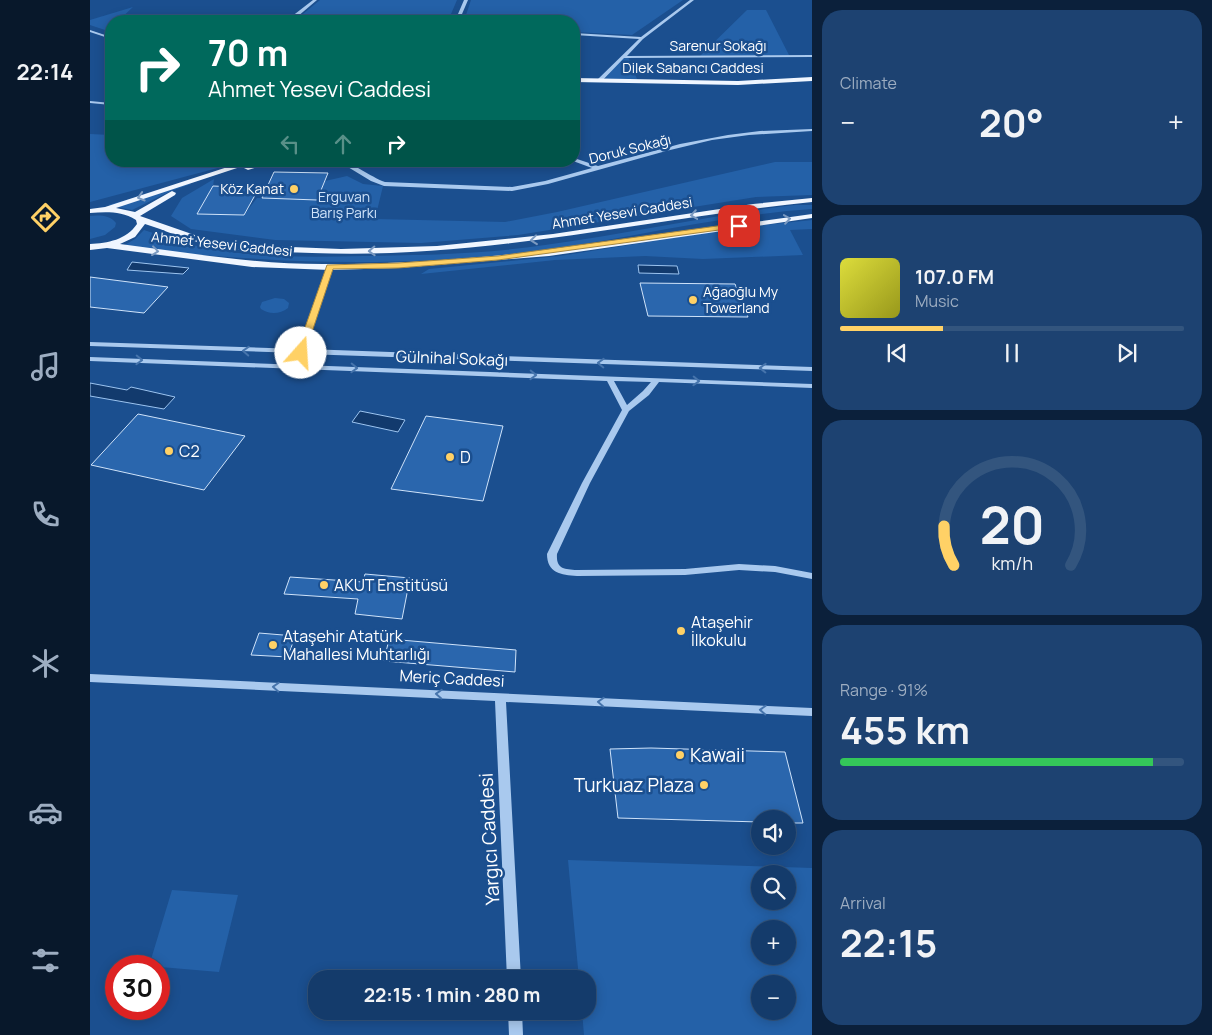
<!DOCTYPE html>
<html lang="en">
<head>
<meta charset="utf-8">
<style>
	:root { --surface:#143b6b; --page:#1d4271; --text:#f1f3f6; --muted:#9dadc1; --line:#33557e; --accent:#ffd166 }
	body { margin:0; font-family:Manrope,sans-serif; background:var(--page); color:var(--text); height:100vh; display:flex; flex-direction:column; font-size:19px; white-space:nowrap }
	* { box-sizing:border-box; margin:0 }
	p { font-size:16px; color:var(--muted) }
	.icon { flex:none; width:28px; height:28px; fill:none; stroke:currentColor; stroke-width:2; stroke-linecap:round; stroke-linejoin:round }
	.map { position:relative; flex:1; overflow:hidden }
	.details { display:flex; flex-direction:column; gap:10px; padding:10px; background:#0b203b; width:400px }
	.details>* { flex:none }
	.guide { position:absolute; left:15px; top:15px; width:475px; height:152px; border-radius:20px; box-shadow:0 2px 12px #0003,0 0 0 1px var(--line); background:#00695c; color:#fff; overflow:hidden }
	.fabs { position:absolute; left:661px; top:810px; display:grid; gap:10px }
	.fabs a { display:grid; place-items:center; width:45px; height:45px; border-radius:50%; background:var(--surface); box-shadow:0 2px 12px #0003,0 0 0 1px var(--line); font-size:25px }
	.speed { position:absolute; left:15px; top:955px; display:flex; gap:10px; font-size:25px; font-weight:700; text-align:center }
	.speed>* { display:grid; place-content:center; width:65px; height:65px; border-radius:50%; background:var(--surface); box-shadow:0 2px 12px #0003,0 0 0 1px var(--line); line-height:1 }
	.speed .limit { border:8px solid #d22; background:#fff; color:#111 }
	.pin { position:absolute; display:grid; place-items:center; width:42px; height:42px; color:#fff; margin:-21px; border-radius:10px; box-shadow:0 2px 8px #0006 }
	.me { position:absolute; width:55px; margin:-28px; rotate:19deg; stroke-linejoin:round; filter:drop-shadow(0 0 4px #0008) }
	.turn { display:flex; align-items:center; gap:18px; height:105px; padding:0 20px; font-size:22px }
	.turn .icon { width:65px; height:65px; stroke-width:2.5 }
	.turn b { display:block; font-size:35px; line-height:42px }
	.lanes { display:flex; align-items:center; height:48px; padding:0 20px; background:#0003; justify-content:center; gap:25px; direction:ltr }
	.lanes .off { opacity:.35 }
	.big { font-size:38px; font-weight:700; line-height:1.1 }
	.details .widget { flex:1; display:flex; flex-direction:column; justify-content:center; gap:8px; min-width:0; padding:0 18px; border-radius:20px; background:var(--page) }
	.details .dial { align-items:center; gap:0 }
	.dial svg { height:130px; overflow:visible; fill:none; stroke:var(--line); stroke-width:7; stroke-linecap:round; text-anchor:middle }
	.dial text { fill:var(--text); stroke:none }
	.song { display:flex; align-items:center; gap:15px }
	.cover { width:60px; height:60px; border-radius:8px; background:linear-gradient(135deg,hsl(60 70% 55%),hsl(60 70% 35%)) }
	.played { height:5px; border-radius:2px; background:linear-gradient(90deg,var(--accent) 30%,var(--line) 30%) }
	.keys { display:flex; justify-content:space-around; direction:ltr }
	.heat { display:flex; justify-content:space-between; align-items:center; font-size:28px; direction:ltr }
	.charge { height:8px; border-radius:4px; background:linear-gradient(90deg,#34c759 91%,var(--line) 0) }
	.trip { position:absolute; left:218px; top:970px; width:288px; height:50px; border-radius:20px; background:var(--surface); box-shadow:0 2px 12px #0003,0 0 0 1px var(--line); font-weight:700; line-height:50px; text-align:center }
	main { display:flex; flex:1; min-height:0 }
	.menu { display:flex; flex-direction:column; width:90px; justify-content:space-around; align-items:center; background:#08182b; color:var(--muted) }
	.menu .icon { width:35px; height:35px }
	.menu .selected { color:var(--accent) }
	.menu b { font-size:22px; color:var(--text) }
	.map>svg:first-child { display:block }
</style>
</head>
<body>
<main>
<nav class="menu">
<b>22:14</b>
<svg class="icon selected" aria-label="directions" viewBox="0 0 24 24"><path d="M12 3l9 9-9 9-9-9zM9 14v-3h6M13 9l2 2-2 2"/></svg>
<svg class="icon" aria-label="music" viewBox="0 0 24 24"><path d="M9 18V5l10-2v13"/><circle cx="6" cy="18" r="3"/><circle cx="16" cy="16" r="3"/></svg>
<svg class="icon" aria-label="phone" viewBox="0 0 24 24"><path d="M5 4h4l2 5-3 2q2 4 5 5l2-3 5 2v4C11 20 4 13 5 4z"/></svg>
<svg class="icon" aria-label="climate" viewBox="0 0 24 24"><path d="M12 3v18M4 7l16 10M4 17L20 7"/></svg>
<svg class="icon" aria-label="car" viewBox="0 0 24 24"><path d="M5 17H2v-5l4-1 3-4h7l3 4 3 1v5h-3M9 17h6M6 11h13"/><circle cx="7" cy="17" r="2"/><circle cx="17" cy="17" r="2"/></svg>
<svg class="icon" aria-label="filters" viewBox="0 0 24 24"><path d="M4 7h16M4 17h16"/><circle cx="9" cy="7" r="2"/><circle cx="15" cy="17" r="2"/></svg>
</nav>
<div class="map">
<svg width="722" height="1035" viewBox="0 0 722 1035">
	<rect width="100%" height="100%" fill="#1b4f8f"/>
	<path fill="#2461a8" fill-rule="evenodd" d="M230 0H367L358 21H274L208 18Z
		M381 0H593L542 35 484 32V21H374Z
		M43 7 28 21H21V32L0 25V20Z
		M657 10H676L699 55 610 56Z
		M533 57H538L547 79 514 80Z
		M0 134 21 135V161H154L0 202Z
		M685 162H722V195L666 197 428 235 331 243 185 240 101 229 81 216 92 198 124 179 123 186 107 214 154 215 167 198 227 200 235 181 257 176 273 184 293 186 285 219 415 222 467 212Z
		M99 183 101 184 81 191 42 210 18 205Z
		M705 205H722V209C619 216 518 244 415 255 324 264 230 264 139 257 104 255 69 250 33 246L45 239 54 230C78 238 102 246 127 250 175 258 225 257 274 256 334 255 395 254 455 245 539 234 621 215 705 205Z
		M0 216C9 215 20 215 26 223L25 227 15 235 0 239Z
		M722 220V229L700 230 713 255 613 259 555 256 465 260 331 274 339 269 470 256 646 228Z
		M185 298 194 299 199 303 198 308C190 314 180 315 171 309L170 307 172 302Z
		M478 860 722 868V1035H494L492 1011H496V979H489ZM670 874H698V901H670ZM670 929H698V956H670ZM670 984H698V1011H670Z
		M82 890 148 895 129 972 59 966Z"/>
	<path fill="#123a6d" stroke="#9cc4f0" d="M42 262 99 268 93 274 37 270Z
		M548 265 587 266 589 274 549 273Z
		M0 383 37 390 41 387 85 397 74 409 0 396Z
		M270 411 315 420 308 432 262 422Z"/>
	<path fill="#2a66ad" stroke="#cfe3fa" d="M184 172 238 173 227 200 172 198Z
		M123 186 169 188 154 215 107 214Z
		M0 277 78 287 54 313 0 307Z
		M550 283 645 284 658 317 558 316Z
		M48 414 155 436 114 490 1 465Z
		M336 416 413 426 393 501 301 489Z
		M275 574 320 578 312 619 265 614 268 599 194 594 200 577 273 582Z
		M169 633 205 636 198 657 161 655Z
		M299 639 426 650 425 672 294 661Z
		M561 748 695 752 713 823H698V819H670V822L528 818 520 749Z"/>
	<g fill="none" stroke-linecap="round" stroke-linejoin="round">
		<path fill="#a9c9ee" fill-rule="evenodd" d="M223 0H227L207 17 254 21 201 20V17Z
			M374 0H378L369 21H365Z
			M600 0H604L553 39 537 56 722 55V57L534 58 511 82H507V80L549 39 484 35V33L551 37Z
			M0 30 21 37V39L0 32Z
			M0 101 21 103V105L0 103Z
			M722 129V131L659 135 622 140 576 151 458 184 422 191 294 186 281 181 248 161C262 161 280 177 295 182L422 187 455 181 502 168 483 161 484 158 508 166 590 144 638 135 670 131Z
			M240 265 243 267 216 349 722 367V371L214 354 211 355 208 353 0 346V342L209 349 237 267Z
			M0 357 722 384V388L569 382 559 395 539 411 500 483 467 554C466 569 474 569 487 570L595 569 649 564 685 566 722 573V579L685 572 649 570 595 575 487 576C471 575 457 573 457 554L492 483 532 410 517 381 0 361ZM524 381 561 382 553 391 537 405Z
			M0 674 722 708V716L416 702 431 979H417L405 701 0 682Z
			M418 1011H432L433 1035H419Z"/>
		<path fill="#f0f6ff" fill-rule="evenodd" d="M722 77V81L648 85 484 82V78L648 81Z
			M156 161H168L26 208 45 212 82 191 86 193 85 195 50 216 119 240 155 245 251 249 347 246 463 234 663 204 722 198V202C555 219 390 260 222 253 186 252 150 252 116 244 95 240 75 230 55 224L45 237 30 244C100 253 170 265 241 264 402 264 563 236 722 214V218L459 256 308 268 240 270 162 267 17 248 0 250V244C18 243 36 240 47 224L46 220C31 211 17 212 0 213V209L15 207Z
			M173 161H186L158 170 154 168Z"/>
	</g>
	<defs><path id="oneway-chevron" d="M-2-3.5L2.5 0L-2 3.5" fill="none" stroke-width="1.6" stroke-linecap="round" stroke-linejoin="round" transform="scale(1.25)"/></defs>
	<g stroke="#7b9ac1">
		<use href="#oneway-chevron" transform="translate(51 197) rotate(163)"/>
		<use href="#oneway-chevron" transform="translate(604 215) rotate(171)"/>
		<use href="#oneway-chevron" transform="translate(697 219) rotate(-8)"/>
		<use href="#oneway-chevron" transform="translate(444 240) rotate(174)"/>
		<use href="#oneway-chevron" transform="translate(65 251) rotate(7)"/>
		<use href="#oneway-chevron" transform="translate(282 251) rotate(178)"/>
	</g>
	<g stroke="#4674ac">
		<use href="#oneway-chevron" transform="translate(156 351) rotate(-177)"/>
		<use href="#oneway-chevron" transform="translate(49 360) rotate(2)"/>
		<use href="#oneway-chevron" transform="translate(511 363) rotate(-178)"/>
		<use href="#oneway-chevron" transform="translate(264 368) rotate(2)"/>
		<use href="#oneway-chevron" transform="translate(673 368) rotate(-178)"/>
		<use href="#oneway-chevron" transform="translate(443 375) rotate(2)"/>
		<use href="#oneway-chevron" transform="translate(606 381) rotate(2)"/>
		<use href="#oneway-chevron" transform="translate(186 687) rotate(-177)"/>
		<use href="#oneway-chevron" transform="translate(349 694) rotate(-177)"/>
		<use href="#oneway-chevron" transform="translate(511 702) rotate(-177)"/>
		<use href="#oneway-chevron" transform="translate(673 710) rotate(-177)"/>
	</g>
	<path fill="#ffd166" stroke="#a68842" d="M649 223 653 226 651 227 408 260 308 268 243 269 215 353 211 356 206 353 237 265 308 263 408 256Z"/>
	<g fill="#ffd166" stroke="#1b4f8f" stroke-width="2">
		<circle cx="204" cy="189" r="5"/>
		<circle cx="603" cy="300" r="5"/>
		<circle cx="79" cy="451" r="5"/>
		<circle cx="360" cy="457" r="5"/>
		<circle cx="234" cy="585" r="5"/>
		<circle cx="591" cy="631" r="5"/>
		<circle cx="183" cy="645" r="5"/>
		<circle cx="590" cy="755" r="5"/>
		<circle cx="614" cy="785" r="5"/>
	</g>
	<g text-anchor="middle" stroke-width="5" stroke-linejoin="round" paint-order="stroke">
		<g font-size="14" fill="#fff" stroke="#1b4f8f">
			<text x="628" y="51">Sarenur Sokağı</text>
			<text x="603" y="73">Dilek Sabancı Caddesi</text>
			<text transform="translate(540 149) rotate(-14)" y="5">Doruk Sokağı</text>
			<text transform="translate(532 213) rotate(-9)" y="5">Ahmet Yesevi Caddesi</text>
			<text transform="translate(132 244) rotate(6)" y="5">Ahmet Yesevi Caddesi</text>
		</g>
		<g font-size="14" fill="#fff" stroke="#1b4f8f" text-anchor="end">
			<text x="194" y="194">Köz Kanat</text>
			<text x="613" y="297" text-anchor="start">Ağaoğlu My<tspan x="613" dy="16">Towerland</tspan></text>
		</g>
		<g font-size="14" fill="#cfe3fa" stroke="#1b4f8f">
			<text x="254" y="202">Erguvan<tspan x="254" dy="16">Barış Parkı</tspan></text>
		</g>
		<g font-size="16" fill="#fff" stroke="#1b4f8f">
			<text transform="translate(362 358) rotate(2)" y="6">Gülnihal Sokağı</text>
			<text transform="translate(362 678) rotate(3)" y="6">Meriç Caddesi</text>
		</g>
		<g font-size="16" fill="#fff" stroke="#1b4f8f" text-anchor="start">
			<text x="89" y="457">C2</text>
			<text x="370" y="463">D</text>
			<text x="244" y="591">AKUT Enstitüsü</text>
			<text x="601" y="628">Ataşehir<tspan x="601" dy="18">İlkokulu</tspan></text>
			<text x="193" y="642">Ataşehir Atatürk<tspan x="193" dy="18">Mahallesi Muhtarlığı</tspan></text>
		</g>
		<g font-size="19" fill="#fff" stroke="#1b4f8f" text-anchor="start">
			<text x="600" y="762">Kawaii</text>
			<text x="604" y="792" text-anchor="end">Turkuaz Plaza</text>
		</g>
		<g font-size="19" fill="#fff" stroke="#1b4f8f">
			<text transform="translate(399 839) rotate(-93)" y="7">Yargıcı Caddesi</text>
		</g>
	</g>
</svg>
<div class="fabs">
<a><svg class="icon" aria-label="sound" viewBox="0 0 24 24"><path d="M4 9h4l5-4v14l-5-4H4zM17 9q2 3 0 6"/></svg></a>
<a><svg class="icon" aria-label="search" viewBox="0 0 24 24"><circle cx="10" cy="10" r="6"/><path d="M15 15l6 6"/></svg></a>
<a>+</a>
<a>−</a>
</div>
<div class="speed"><div class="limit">30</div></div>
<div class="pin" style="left:649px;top:226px;background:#d93025"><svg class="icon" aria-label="arrive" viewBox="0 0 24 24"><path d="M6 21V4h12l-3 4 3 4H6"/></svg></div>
<svg class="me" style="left:211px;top:353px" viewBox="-20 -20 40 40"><circle r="19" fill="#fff"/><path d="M0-13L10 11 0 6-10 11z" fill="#ffd166"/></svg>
<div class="trip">22:15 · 1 min · 280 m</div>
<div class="guide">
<div class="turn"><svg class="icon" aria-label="right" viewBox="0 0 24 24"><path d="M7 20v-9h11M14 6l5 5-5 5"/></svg><div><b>70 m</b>Ahmet Yesevi Caddesi</div></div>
<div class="lanes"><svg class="icon off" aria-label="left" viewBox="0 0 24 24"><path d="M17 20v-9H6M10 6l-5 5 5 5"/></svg><svg class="icon off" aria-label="ahead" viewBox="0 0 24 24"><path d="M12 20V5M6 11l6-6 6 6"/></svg><svg class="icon" aria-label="right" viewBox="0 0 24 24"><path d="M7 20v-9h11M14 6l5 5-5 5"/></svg></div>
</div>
</div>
<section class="details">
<div class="widget"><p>Climate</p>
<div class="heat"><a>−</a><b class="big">20°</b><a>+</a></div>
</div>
<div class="widget">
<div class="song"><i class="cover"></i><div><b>107.0 FM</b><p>Music</p></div></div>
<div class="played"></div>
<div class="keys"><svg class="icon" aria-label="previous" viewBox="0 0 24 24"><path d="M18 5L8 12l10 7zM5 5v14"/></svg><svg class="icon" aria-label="pause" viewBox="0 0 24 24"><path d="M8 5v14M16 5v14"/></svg><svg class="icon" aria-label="next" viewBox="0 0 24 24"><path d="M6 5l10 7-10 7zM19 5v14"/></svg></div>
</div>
<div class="widget dial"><svg viewBox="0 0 100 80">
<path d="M14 69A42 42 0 1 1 86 69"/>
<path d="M14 69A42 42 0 0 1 8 45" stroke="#ffd166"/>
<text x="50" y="56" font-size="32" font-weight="700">20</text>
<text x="50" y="72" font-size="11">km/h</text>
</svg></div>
<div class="widget"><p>Range · 91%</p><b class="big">455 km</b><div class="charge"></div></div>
<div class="widget"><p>Arrival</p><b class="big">22:15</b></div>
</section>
</main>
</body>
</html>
